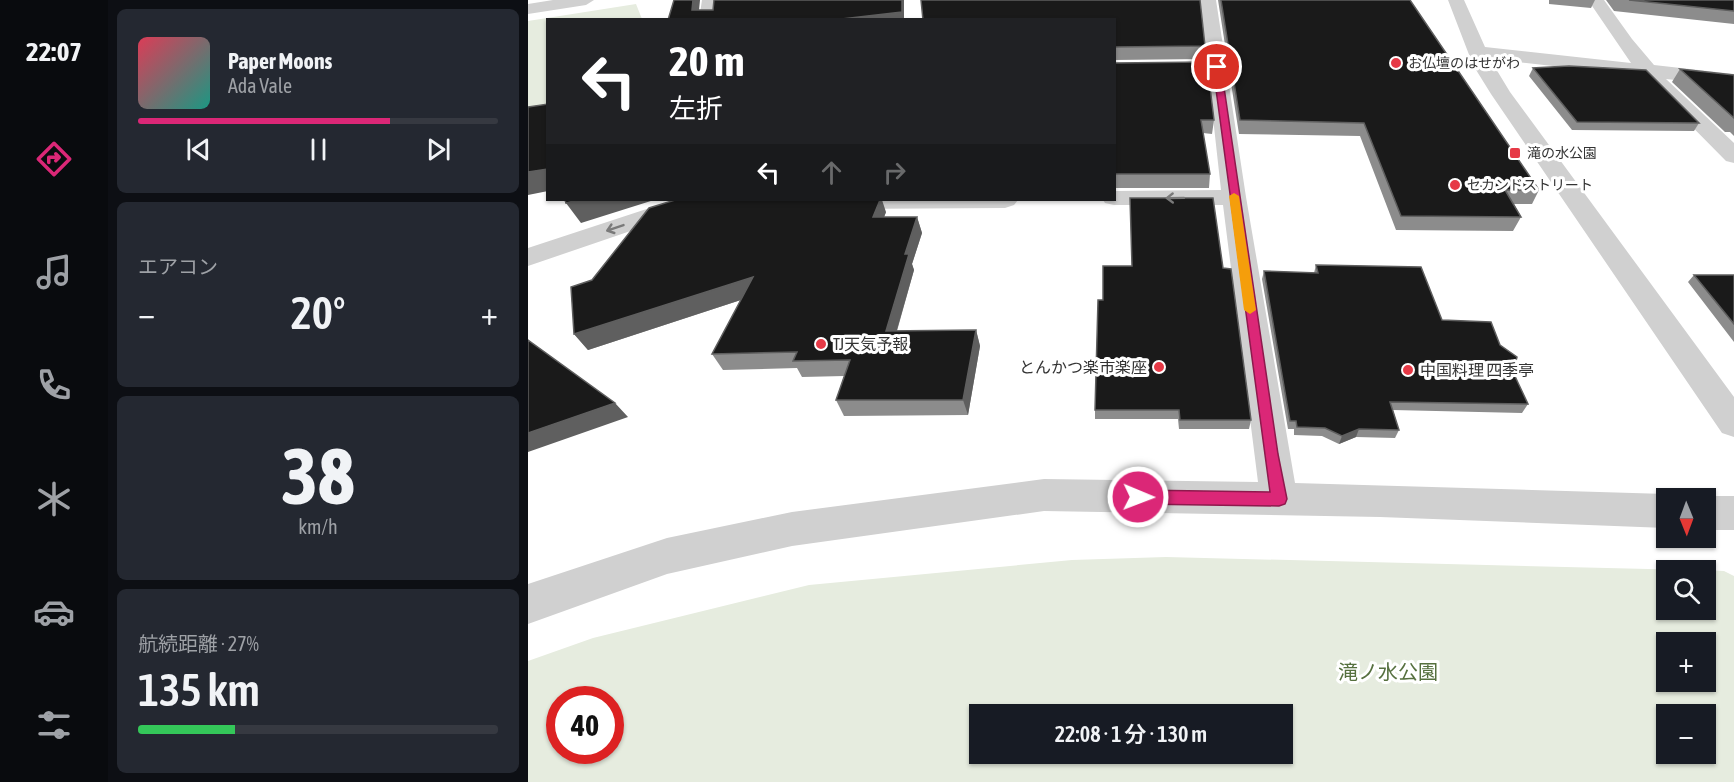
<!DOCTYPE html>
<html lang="ja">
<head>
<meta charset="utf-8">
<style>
	:root { --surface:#171b24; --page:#242831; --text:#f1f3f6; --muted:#9ea1a6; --line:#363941; --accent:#db2777 }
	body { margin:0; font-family:"Asap Condensed","Noto Sans JP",sans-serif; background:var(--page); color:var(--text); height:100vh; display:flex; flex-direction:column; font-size:22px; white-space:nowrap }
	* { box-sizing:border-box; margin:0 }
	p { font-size:20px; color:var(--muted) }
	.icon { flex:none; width:33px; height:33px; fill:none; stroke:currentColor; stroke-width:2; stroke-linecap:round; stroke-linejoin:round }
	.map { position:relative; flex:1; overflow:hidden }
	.panel { display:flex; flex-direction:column; gap:9px; padding:9px; background:#0d0f14; width:420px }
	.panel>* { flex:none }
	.hud { position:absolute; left:18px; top:18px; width:570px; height:183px; border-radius:0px; box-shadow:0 2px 4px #0004; background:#202124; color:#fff; overflow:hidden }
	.needle { width:39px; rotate:179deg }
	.tools { position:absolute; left:1128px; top:488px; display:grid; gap:12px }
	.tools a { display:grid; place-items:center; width:60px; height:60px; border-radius:0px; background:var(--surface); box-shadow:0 2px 4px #0004; font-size:30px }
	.speed { position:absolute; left:18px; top:686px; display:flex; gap:12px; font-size:30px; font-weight:700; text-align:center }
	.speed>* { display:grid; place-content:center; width:78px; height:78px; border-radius:50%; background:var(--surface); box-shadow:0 2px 4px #0004; line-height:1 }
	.speed .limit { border:9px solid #d22; background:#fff; color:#111 }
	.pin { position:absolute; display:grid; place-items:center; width:51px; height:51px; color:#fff; margin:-26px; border:3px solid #fff; border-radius:50%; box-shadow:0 2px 6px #0007 }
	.me { position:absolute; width:66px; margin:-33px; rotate:91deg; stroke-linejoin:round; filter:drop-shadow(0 0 4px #0008) }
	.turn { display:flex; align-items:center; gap:21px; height:126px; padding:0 24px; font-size:27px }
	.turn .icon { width:78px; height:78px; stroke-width:2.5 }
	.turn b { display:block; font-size:42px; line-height:51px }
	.lanes { display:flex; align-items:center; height:57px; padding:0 24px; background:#0003; justify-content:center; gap:30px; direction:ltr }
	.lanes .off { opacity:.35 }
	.big { font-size:45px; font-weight:600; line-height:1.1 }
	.panel .tile { flex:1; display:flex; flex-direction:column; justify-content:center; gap:9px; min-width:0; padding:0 21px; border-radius:9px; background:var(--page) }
	.panel .dial { align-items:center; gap:0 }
	.dial b { font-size:78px; line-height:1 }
	.song { display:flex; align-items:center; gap:18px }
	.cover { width:72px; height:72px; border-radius:9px; background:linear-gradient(135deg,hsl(350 70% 55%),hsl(170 70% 35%)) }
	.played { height:6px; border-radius:3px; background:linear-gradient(90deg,var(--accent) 70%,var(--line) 70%) }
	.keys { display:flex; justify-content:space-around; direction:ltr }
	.heat { display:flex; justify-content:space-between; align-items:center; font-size:33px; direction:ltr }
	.charge { height:9px; border-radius:4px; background:linear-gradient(90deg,#34c759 27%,var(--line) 0) }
	.trip { position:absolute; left:441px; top:704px; width:324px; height:60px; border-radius:0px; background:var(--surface); box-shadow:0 2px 4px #0004; font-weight:600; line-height:60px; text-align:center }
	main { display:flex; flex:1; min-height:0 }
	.tab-bar { display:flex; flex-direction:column; width:108px; justify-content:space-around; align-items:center; background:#090b0e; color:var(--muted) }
	.tab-bar .icon { width:42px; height:42px }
	.tab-bar .current { color:var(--accent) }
	.tab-bar b { font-size:27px; color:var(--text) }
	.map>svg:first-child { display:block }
</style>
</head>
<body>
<main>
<nav class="tab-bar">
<b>22:07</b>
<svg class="icon current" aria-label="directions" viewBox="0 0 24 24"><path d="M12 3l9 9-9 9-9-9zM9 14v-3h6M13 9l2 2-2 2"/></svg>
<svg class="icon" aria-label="music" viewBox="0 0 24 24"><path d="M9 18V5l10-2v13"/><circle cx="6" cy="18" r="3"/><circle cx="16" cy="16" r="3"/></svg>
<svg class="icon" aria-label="phone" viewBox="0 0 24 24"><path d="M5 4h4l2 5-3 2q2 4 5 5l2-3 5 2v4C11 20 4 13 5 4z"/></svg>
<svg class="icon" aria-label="climate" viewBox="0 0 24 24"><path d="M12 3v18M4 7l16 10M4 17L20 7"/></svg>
<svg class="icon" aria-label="car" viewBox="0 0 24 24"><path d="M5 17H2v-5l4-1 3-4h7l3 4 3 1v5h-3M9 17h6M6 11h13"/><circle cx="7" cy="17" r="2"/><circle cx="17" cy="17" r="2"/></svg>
<svg class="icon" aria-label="filters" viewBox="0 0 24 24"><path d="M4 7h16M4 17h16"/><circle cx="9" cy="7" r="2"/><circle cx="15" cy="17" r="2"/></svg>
</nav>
<section class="panel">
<div class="tile">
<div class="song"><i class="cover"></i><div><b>Paper Moons</b><p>Ada Vale</p></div></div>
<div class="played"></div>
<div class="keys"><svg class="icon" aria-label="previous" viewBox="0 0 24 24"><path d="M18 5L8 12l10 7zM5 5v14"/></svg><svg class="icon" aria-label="pause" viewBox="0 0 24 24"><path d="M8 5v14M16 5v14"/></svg><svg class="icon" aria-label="next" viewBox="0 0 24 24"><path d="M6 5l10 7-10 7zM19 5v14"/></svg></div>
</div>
<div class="tile"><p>エアコン</p>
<div class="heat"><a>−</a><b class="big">20°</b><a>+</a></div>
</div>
<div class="tile dial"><b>38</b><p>km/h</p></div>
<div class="tile"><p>航続距離 · 27%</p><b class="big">135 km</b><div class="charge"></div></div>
</section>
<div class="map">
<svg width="1206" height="782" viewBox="0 0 1206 782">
	<rect width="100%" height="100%" fill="#fff"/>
	<path fill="#e6ecdf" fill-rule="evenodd" d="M108 4 114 19 20 20 19 123 0 127V21Z
		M638 557 1162 570H1138V609H1178V570L1196 571 1206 576V782H0V661L65 638 281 585 544 560ZM1138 642H1178V681H1138ZM32 699H82V750H32ZM452 714H754V753H452ZM1138 714H1178V753H1138Z"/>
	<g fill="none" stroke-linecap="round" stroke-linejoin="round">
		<path fill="#d0d0d0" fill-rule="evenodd" d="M25 0H66L58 5 0 14V4Z
			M174 0H190L189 20H171Z
			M672 0H688L718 197 767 483 1138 494 1148 498H1138V528L852 517 516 511 264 546 139 574 0 624V584L139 538 264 512 516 479 730 482 695 205H586L577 203 575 200H586V191L693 190Z
			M920 0H936L957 47 1103 63 1060 0H1076L1104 39 1126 65 1206 74V86L1138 79 1206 143V163L1198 161 1114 76 962 59 982 92 1206 397V437L1194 433 963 94 945 65Z
			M146 200H163L168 205 164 210 0 266V248Z
			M300 200H490L486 205 477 208 311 209 302 206Z
			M1178 496H1206V530H1178V498H1173Z"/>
	</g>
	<path fill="#8c8c8c" d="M690 0H882L1011 190 1004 204H986L993 217 985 231 868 230 832 136 711 134Z
		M1021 0H1067L1063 8 1021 4Z
		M1078 0H1206V24L1086 11Z
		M586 20 677 46 676 59 586 60Z
		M586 63 686 120 684 134 675 133 682 174 681 188H586Z
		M1005 68 1171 123 1166 131 1044 130 1001 76Z
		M1152 69 1206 75V136L1202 132H1197L1144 82Z
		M358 212 356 217H389L394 233 384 264 386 270 369 331 448 330 452 346 440 415 316 416 308 400 316 376 274 377 269 368 195 370 184 354 213 300 60 350 46 334 64 280Z
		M788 265 972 345 1000 404 994 413 865 410 871 430 867 438 828 437 811 444 794 436 766 435V429H760L734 279 736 271 786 273Z
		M695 268 723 420 721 429H651L650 419H567V410L575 300Z
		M1166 275H1206V342L1160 282Z"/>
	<path fill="#5f5f5f" d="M165 0H172L170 20 164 10Z
		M374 0H376V20H305Z
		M20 169V191L0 195V172Z
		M50 200H126L53 223 38 203Z
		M352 200H354L358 212 350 233 345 217Z
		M389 217 394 233 384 264 386 270 364 347 358 331 377 254Z
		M225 277 234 293 60 350 46 334Z
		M448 330 452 346 440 415 435 400Z
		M87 403 100 417 0 452V433Z
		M831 429 828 437 811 444 814 436Z"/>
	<path fill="#1a1a1a" stroke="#5f5f5f" stroke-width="1.5" d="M146 0H165L164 10H185L186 0H374V12L305 20H140Z
		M393 0H672L677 46 586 47V20H395Z
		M693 0H882L1011 190H977L993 217 873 216 836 123 712 120Z
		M1101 0H1206V11Z
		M679 62 686 120H673L682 174H586V63Z
		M1041 66 1118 70 1171 123 1049 122 1005 68Z
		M1152 69 1206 75V118Z
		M20 104V169L0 172V107Z
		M602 198H685L695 268 703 269 723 420H652L651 410H567L570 300H575V266H604Z
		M37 200H50L38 203Z
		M147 200H352L345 217H389L377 254H381L358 331 448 330 435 400H308L322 360 265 361 269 352 184 354 225 277 46 334 43 287 64 280 121 208Z
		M788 265 893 267 914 320 963 322 972 345 989 357 985 372 1000 404 862 402 871 430 831 429 814 436 797 428 769 427 768 421H762L736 271 790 273Z
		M1166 275H1206V324Z
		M0 340 87 403 0 433Z"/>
	<defs><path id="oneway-shaft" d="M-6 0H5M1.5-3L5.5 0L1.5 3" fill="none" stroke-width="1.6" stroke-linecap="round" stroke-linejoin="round" transform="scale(1.5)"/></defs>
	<g stroke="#7a7a7a">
		<use href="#oneway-shaft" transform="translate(647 198) rotate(179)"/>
		<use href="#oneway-shaft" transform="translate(87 228) rotate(161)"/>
	</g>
	<path fill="#db2777" stroke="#8e194d" stroke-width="1.5" d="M689 64 693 67 750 454 759 499 757 504 751 506 610 504 605 502 603 497 605 492 610 490 742 492 685 67Z"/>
	<path fill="#f59e0b" d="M706 193 711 196 728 310 722 314 716 310 701 196Z"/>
	<g fill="#e63946" stroke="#fff" stroke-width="2">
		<circle cx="868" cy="63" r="6"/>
		<rect x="981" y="147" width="12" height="12" rx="3"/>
		<circle cx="927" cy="185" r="6"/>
		<circle cx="293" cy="344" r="6"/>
		<circle cx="631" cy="367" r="6"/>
		<circle cx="880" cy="370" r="6"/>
	</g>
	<g text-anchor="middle" stroke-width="6" stroke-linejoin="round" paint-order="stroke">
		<g font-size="14" fill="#333" stroke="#fff" text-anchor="start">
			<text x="880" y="68">お仏壇のはせがわ</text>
			<text x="999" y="158">滝の水公園</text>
			<text x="939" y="190">セカンドストリート</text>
		</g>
		<g font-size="16" fill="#333" stroke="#fff" text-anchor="start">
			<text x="305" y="350">TJ天気予報</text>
			<text x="619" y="373" text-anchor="end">とんかつ楽市楽座</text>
			<text x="892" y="376">中国料理 四季亭</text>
		</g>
		<g font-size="20" fill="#56703f" stroke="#fff">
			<text x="860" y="679">滝ノ水公園</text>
		</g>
	</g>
</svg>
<div class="tools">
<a><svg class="needle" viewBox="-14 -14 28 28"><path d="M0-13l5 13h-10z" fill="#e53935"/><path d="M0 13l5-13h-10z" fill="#9ea1a6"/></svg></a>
<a><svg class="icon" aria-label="search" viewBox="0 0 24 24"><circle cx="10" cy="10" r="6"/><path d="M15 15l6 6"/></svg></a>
<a>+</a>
<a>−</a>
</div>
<div class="speed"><div class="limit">40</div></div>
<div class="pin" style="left:689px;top:67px;background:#d93025"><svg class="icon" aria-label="arrive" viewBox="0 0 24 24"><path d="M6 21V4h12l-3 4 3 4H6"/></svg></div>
<svg class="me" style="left:610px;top:497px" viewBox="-20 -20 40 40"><circle r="17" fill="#db2777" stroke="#fff" stroke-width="3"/><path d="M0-11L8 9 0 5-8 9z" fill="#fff"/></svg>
<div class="trip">22:08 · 1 分 · 130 m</div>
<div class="hud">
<div class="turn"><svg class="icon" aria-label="left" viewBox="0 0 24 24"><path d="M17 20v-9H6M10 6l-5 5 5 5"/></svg><div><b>20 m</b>左折</div></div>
<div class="lanes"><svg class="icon" aria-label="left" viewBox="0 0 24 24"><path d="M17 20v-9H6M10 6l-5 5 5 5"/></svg><svg class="icon off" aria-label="ahead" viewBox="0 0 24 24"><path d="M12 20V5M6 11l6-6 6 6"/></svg><svg class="icon off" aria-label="right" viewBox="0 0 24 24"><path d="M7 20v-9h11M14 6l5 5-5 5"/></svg></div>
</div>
</div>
</main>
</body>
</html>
